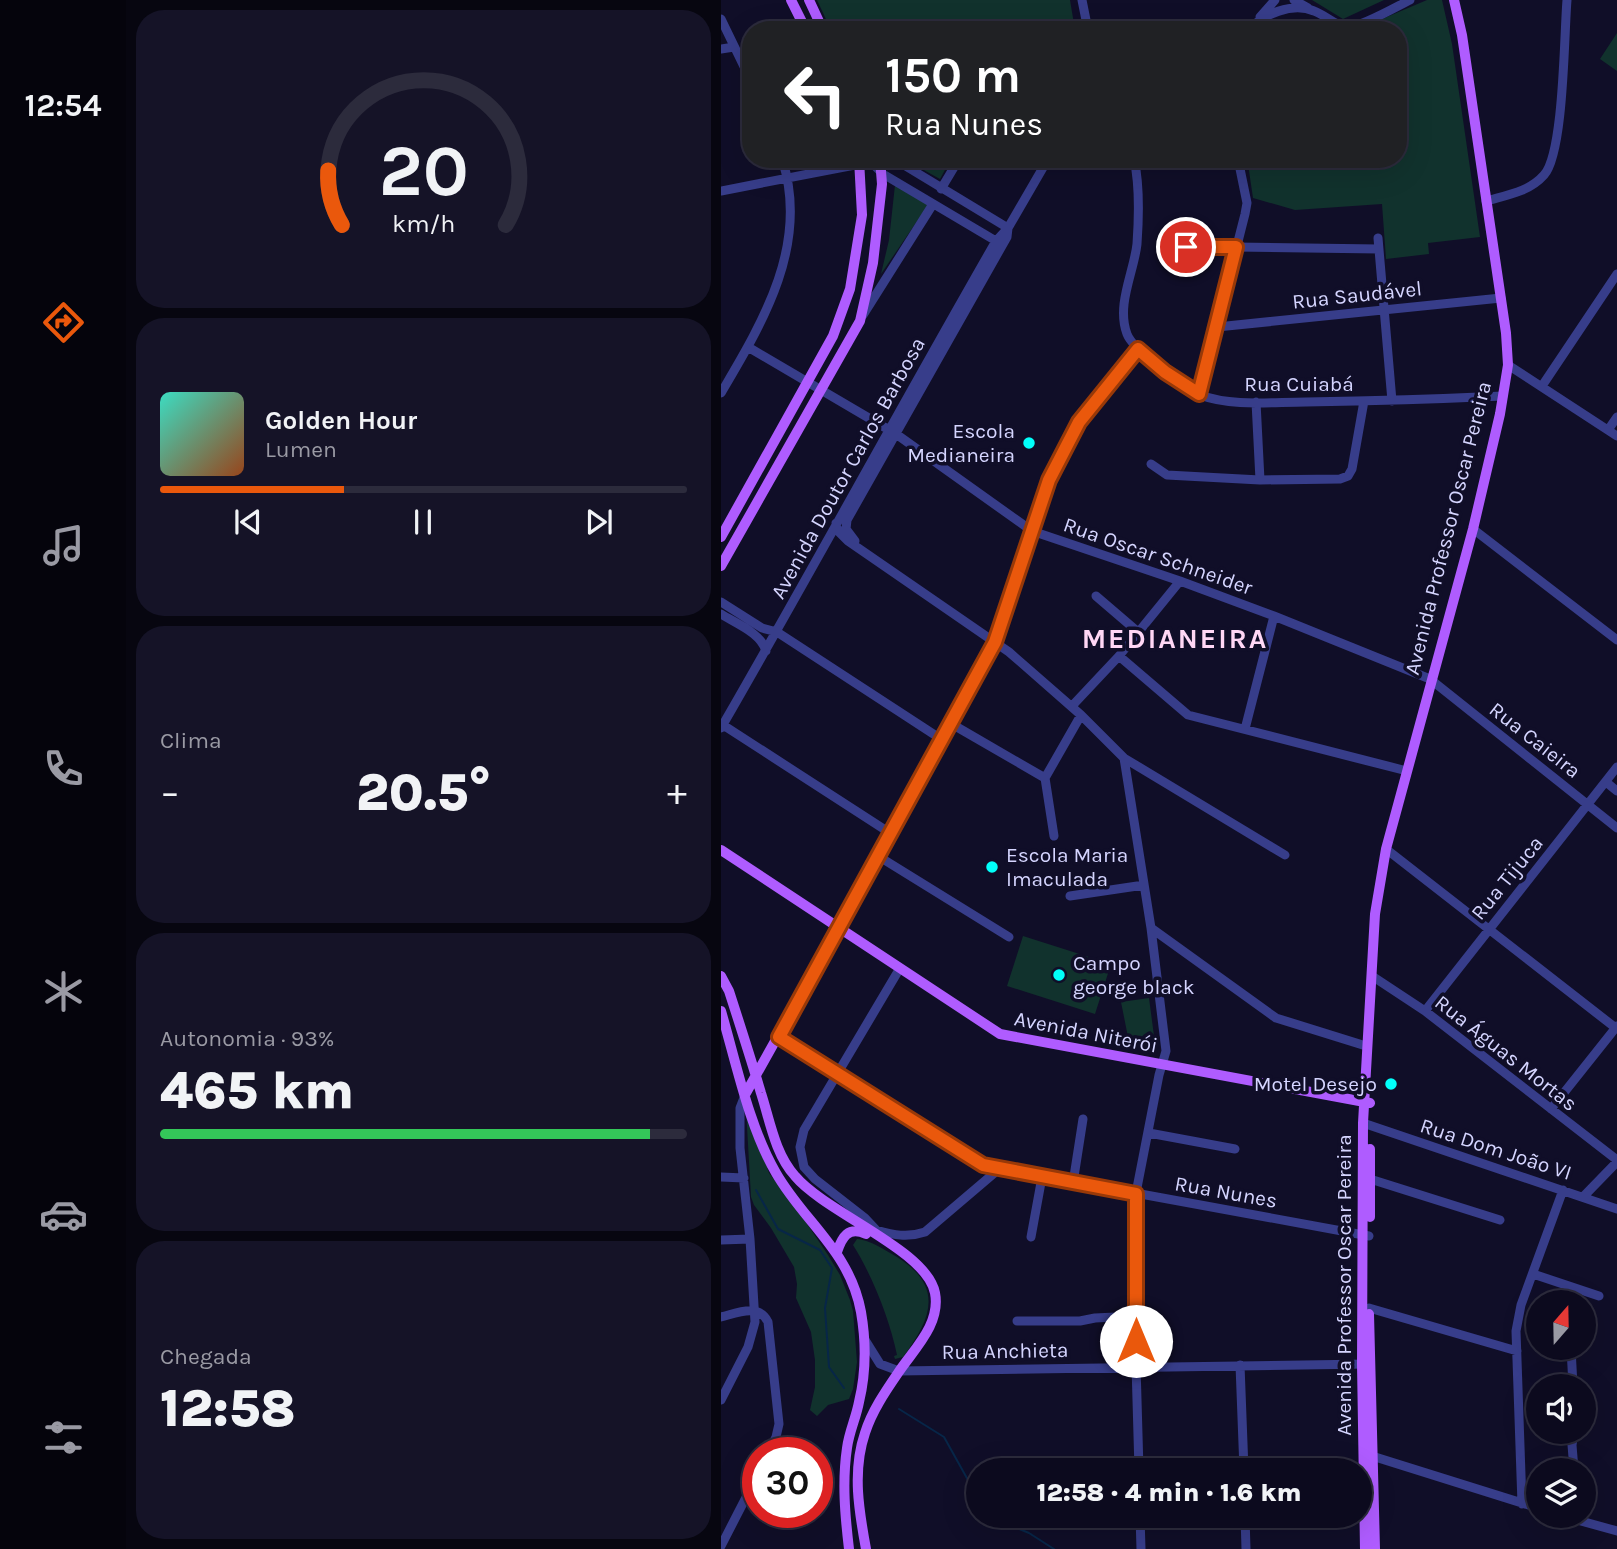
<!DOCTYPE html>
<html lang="pt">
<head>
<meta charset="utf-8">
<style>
	:root { --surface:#0c0a1e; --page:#151327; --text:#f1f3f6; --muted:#9a9aa4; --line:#2c2b3c; --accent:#ea580c }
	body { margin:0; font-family:Karla,sans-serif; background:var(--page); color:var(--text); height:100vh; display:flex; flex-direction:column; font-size:26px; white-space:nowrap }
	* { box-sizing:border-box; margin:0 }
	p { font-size:23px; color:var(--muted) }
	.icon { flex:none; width:38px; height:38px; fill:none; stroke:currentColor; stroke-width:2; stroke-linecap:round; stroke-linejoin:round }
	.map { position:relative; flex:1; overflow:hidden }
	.side { display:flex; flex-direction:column; gap:10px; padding:10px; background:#070610; width:595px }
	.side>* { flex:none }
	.hud { position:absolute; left:21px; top:21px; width:665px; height:147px; border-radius:28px; box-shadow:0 7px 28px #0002,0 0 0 2px var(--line); background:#202124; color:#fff; overflow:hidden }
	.needle { width:46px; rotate:20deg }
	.buttons { position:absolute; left:805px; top:1290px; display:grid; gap:14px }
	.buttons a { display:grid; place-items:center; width:70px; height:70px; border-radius:50%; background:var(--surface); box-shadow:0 7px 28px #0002,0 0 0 2px var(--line); font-size:35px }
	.speed { position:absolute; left:21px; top:1437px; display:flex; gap:14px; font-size:35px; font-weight:700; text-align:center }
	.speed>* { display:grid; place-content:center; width:91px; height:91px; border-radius:50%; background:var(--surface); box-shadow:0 7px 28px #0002,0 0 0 2px var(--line); line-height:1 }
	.speed .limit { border:10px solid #d22; background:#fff; color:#111 }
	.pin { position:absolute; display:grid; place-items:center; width:60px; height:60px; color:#fff; margin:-30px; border:4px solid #fff; border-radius:50%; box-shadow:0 2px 7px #0007 }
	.me { position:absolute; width:77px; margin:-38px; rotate:0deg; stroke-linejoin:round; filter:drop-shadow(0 0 5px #0008) }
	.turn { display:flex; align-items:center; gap:24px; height:147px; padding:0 28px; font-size:32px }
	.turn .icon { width:91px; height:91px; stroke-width:2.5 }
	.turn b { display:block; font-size:49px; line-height:60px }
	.big { font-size:52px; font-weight:800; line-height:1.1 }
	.side .card { flex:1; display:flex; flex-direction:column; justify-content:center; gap:10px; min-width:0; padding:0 24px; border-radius:28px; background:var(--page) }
	.side .dial { align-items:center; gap:0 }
	.dial svg { height:182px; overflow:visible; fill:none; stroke:var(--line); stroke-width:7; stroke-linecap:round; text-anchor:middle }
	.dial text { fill:var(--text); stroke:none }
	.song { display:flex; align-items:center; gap:21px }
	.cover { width:84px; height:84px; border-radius:10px; background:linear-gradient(135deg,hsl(170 70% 55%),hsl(20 70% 35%)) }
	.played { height:7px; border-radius:4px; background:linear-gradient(90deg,var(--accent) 35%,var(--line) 35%) }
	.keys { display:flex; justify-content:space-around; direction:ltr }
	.heat { display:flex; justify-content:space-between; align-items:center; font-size:38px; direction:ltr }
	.charge { height:10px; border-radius:5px; background:linear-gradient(90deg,#34c759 93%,var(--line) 0) }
	.trip { position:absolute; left:245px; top:1458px; width:406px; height:70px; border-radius:35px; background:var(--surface); box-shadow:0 7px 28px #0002,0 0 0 2px var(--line); font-weight:800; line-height:70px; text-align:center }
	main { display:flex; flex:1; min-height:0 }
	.dock { display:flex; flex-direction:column; width:126px; justify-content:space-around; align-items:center; background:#05040c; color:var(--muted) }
	.dock .icon { width:49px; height:49px }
	.dock .active { color:var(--accent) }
	.dock b { font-size:32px; color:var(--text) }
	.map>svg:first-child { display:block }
</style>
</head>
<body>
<main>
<nav class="dock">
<b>12:54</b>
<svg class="icon active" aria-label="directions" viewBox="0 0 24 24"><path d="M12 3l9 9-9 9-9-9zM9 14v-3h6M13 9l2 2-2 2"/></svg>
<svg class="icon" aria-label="music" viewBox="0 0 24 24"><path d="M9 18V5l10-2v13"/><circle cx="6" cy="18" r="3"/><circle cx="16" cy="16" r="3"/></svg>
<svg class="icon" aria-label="phone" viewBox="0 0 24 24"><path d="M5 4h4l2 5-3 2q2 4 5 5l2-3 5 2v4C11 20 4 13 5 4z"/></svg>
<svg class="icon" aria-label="climate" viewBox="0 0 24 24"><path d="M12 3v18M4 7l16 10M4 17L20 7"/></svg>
<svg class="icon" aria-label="car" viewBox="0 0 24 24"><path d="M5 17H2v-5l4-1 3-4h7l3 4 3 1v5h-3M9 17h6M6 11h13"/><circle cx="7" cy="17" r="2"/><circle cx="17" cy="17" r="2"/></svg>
<svg class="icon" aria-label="filters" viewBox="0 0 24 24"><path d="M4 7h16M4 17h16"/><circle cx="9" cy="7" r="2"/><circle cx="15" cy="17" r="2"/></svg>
</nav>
<section class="side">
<div class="card dial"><svg viewBox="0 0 100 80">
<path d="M14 69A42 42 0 1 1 86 69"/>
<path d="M14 69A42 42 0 0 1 8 45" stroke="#ea580c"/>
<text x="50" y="56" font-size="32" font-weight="700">20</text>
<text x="50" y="72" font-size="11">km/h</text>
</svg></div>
<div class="card">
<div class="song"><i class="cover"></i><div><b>Golden Hour</b><p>Lumen</p></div></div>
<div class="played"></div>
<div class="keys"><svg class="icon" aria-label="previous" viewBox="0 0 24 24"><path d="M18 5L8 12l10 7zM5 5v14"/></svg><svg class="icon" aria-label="pause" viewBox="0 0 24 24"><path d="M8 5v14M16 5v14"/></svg><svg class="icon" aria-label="next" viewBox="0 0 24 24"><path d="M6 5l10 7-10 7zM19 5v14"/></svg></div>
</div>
<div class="card"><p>Clima</p>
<div class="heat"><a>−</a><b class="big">20.5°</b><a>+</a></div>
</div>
<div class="card"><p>Autonomia · 93%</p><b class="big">465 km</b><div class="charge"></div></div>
<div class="card"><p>Chegada</p><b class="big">12:58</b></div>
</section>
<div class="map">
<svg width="896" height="1549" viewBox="0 0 896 1549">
	<rect width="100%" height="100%" fill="#100e28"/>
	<path fill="#11322d" d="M96 0H349L354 30H110Z
		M591 0H663L622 19Z
		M706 0H721L731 44 759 237 707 243 708 254 665 259 661 204 574 210 532 198 527 164 529 159H677V30H635Z
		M589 19 616 30H545L555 22Z
		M896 33V71L879 59Z
		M183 159H230L219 179Z
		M174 185 207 205 160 274 168 240Z
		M302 936 390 964 374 1014 286 986Z
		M428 998 435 1051 409 1047 400 1002Z
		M25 1109 48 1173 78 1212 107 1255 119 1275 129 1300 132 1311 136 1362 132 1389 128 1399 107 1405 96 1416 89 1410 94 1387V1360L90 1332 75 1298 76 1284 73 1267 50 1228 33 1205 30 1197Z
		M136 1239C149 1240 164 1250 176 1257 224 1287 210 1319 182 1357L174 1359 173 1356 176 1355C169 1320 151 1275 132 1245Z"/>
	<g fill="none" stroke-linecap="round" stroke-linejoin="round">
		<path stroke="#072648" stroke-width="2" d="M35 1190 57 1229 99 1250 111 1268 104 1308 108 1367 123 1388
			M178 1409 223 1437 257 1498
			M267 1516 308 1533 333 1549"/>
		<path stroke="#373d8a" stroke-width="9" d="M361 0 367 30
			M573 0 587 8
			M539 17 554 0
			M0 19 30 81
			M527 30C543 14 571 2 593 11 605 15 616 28 628 27 642 26 675 7 689 0
			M0 49 13 47
			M147 159 162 174 275 241
			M173 159 287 228
			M413 159C419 186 418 216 416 244 413 272 395 305 406 334 412 350 462 388 479 395 512 407 550 402 585 402 651 401 717 399 782 396
			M326 160 339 162 345 159
			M220 189 238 159
			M0 191 139 164
			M765 201C786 195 808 192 823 175 843 153 843 35 846 0
			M657 238 671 401
			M440 246 658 249
			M142 315 212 204
			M496 327 780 298
			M27 347 175 434 311 531 459 581 553 616 709 679 896 828
			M787 365 896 436
			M821 386 896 274
			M0 393C42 322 89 244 61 159
			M478 395 524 214 526 203 517 159
			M535 402 539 480
			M887 430 896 417
			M430 464 446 475 539 480 619 479 627 476 631 469 643 401
			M115 523 117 531 127 541 288 652 360 715 403 758 430 928 445 1051 438 1075 415 1193V1365L418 1470
			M752 529 896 640
			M134 541 125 529 126 520 286 237 287 228
			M375 596 417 632
			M0 602 41 628 56 632 220 739
			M0 614C16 624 40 633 45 651
			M398 656 467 715 686 771
			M351 706 398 656 459 581
			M229 723 324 778
			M2 725 169 833
			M0 728C93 567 182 403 275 241L287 228 327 159
			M524 729 553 616
			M403 758 564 855
			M885 782 896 791
			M333 836 324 778 360 715
			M665 849 896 1029
			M157 856 288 937
			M349 896 423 885
			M118 927 274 642 328 480 358 422 417 349
			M430 928 555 1018 645 1046
			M651 976 704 1011 896 1160
			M704 1011 896 767
			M58 1037 262 1165 648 1236
			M830 1109 896 1026
			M642 1123 896 1209
			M428 1133 514 1149
			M0 1177 23 1178
			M649 1179 779 1220
			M352 1183 362 1119
			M862 1197 896 1162
			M155 1230C173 1235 186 1238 204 1232L278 1169
			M158 1233 144 1218 94 1179 83 1167 79 1147 83 1130 179 968
			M310 1237 321 1177
			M0 1240 29 1239
			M812 1274 878 1296
			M648 1308 796 1351
			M0 1317C16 1313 38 1303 47 1322L58 1424 55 1437 47 1452
			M296 1321H359L374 1318 415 1316
			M144 1340 159 1364 178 1371 647 1364
			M850 1348 852 1386
			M519 1365 523 1470
			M0 1400 27 1347 34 1322 29 1239 19 1148V1108L24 1095
			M651 1456 817 1508
			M853 1470 851 1445 853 1432
			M801 1504 795 1331 800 1305 842 1190
			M419 1516 420 1549
			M524 1516 525 1549
			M842 1516 896 1531
			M0 1546 37 1474"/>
		<path stroke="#af5cff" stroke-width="10" d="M70 0 85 30
			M88 0 102 30
			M0 537 112 336 129 289 141 215 138 159
			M0 566 139 321 152 263 161 184 159 159
			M0 850 279 1034 649 1103
			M0 976 8 991C19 1025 30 1059 40 1093 49 1121 54 1154 74 1176 105 1213 206 1250 214 1293 220 1324 193 1349 177 1373 164 1392 151 1411 144 1433 131 1471 138 1511 145 1549
			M0 1011C15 1062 28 1127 55 1173 83 1222 129 1251 140 1312 145 1341 145 1373 138 1402 135 1418 128 1432 126 1448 121 1482 124 1515 128 1549
			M25 1093 118 927
			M649 1217V1149
			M116 1252C121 1237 127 1226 145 1234
			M648 1314 654 1549
			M644 1549 641 1364 642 1123 654 914 665 849 752 529 779 414 787 365 785 333 741 35 733 0"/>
	</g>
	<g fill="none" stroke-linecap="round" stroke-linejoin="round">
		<g stroke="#983908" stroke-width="18">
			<path id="route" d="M415 1341V1194L262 1165 58 1037 274 642 328 480 358 422 417 349 444 372 478 394 515 247H465"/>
		</g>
		<use href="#route" stroke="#ea580c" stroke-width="12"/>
	</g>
	<g fill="#01fffa" stroke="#100e28" stroke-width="2.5">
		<circle cx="308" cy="443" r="7"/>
		<circle cx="271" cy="867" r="7"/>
		<circle cx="338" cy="975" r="7"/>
		<circle cx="670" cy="1084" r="7"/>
	</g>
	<g text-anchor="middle" stroke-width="7" stroke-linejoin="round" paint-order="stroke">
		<g font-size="21" fill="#d5d5ff" stroke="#100e28">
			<text transform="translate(636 295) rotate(-6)" y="7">Rua Saudável</text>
			<text x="578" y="391">Rua Cuiabá</text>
			<text transform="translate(127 468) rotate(-61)" y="7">Avenida Doutor Carlos Barbosa</text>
			<text transform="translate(727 528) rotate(-76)" y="7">Avenida Professor Oscar Pereira</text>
			<text transform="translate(437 556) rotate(19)" y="7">Rua Oscar Schneider</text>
			<text transform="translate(814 740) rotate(38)" y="7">Rua Caieira</text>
			<text transform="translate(786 878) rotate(-51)" y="7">Rua Tijuca</text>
			<text transform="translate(365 1032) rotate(11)" y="7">Avenida Niterói</text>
			<text transform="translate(785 1053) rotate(38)" y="7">Rua Águas Mortas</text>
			<text transform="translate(775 1149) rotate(18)" y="7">Rua Dom João VI</text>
			<text transform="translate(505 1192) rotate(10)" y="7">Rua Nunes</text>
			<text transform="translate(623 1285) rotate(-90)" y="7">Avenida Professor Oscar Pereira</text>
			<text transform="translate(284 1351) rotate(-1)" y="7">Rua Anchieta</text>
		</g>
		<g font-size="21" fill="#d5d5ff" stroke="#100e28" text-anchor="end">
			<text x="294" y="438">Escola<tspan x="294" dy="24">Medianeira</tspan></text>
			<text x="285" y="862" text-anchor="start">Escola Maria<tspan x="285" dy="24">Imaculada</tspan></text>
			<text x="352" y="970" text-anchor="start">Campo<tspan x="352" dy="24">george black</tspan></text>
			<text x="656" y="1091">Motel Desejo</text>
		</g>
		<g font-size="28" font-weight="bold" letter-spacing="2" fill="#ffd7f5" stroke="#100e28">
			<text x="454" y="648">MEDIANEIRA</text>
		</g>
	</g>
</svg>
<div class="buttons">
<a><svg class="needle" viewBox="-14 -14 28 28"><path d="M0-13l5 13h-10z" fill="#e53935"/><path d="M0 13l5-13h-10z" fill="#9a9aa4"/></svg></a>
<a><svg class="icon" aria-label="sound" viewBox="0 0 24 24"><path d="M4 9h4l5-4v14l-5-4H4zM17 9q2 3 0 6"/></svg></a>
<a><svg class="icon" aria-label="layers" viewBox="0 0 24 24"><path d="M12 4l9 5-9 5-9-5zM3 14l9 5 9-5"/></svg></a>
</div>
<div class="speed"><div class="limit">30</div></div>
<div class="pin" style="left:465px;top:247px;background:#d93025"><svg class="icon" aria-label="arrive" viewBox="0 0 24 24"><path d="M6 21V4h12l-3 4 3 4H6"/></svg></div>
<svg class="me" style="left:415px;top:1341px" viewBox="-20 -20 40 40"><circle r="19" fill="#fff"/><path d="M0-13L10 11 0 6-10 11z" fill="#ea580c"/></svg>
<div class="trip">12:58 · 4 min · 1.6 km</div>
<div class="hud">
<div class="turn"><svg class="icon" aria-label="left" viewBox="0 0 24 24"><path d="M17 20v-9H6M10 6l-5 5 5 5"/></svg><div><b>150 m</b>Rua Nunes</div></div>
</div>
</div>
</main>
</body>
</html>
